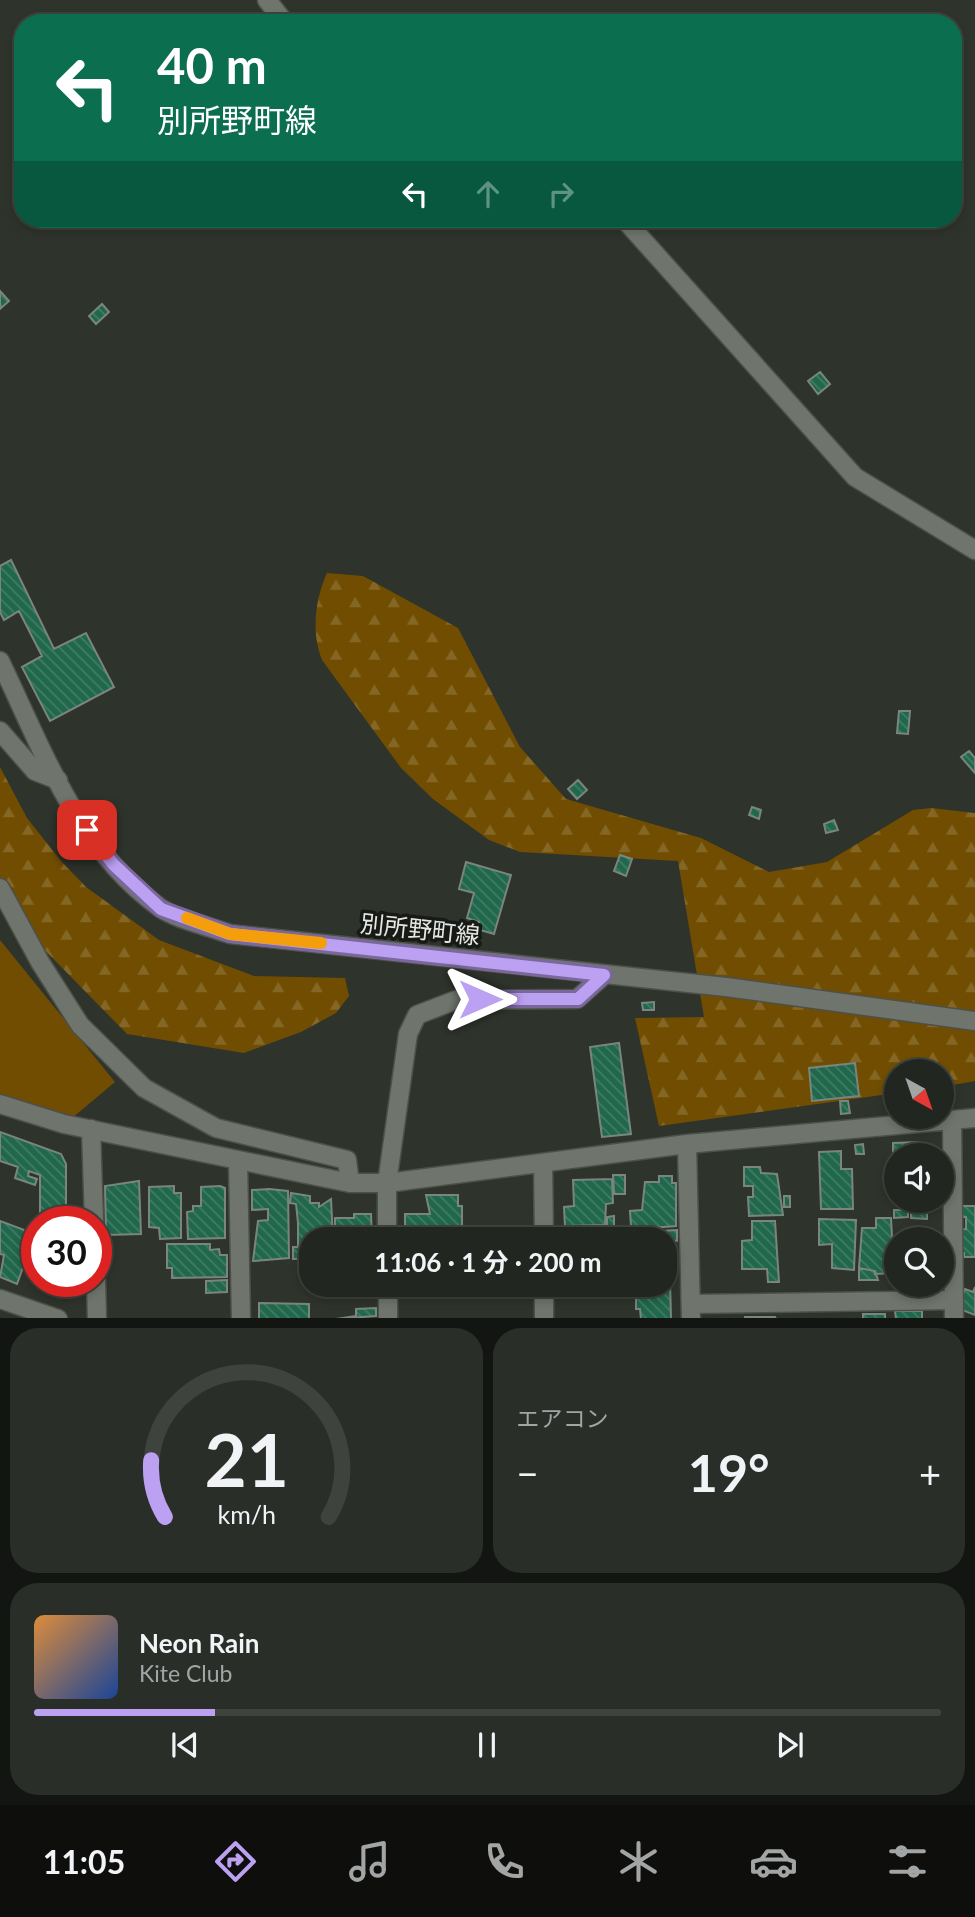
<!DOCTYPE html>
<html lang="ja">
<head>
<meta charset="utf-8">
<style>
	:root { --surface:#222620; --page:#2a2e29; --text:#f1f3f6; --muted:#a2a5a5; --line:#3f433e; --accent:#bca0f2 }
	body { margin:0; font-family:Lato,"Noto Sans JP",sans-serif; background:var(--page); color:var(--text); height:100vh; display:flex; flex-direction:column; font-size:26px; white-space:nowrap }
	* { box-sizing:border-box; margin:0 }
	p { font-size:23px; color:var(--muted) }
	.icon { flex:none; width:38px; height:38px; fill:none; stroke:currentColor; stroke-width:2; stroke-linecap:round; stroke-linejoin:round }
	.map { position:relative; height:1318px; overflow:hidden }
	.sheet { display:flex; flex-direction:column; gap:10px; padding:10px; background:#131512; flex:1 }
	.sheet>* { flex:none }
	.hud { position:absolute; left:14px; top:14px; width:948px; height:214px; border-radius:28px; box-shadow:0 4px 10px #0003,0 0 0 2px var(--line); background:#0b6e4f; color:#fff; overflow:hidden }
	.needle { width:46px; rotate:140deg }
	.fabs { position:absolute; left:884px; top:1059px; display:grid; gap:14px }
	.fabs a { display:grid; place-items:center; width:70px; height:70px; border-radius:50%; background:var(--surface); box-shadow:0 4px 10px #0003,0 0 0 2px var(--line); font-size:35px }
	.speed { position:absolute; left:21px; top:1206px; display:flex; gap:14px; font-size:35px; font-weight:700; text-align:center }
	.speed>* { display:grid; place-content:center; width:91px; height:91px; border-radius:50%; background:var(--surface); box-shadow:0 4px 10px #0003,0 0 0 2px var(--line); line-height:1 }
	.speed .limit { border:10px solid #d22; background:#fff; color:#111 }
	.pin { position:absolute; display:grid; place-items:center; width:60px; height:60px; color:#fff; margin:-30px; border-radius:14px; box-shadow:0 4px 10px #0006 }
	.me { position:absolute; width:77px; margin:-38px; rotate:90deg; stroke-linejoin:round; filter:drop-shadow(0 0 5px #0008) }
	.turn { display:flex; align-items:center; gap:24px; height:147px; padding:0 28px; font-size:32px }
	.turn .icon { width:91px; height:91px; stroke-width:2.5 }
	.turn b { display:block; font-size:49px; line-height:60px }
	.lanes { display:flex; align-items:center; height:66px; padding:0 28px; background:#0003; justify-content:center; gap:35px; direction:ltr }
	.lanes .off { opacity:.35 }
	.big { font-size:52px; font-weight:700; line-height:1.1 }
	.sheet .card { flex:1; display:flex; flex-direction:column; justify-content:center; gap:10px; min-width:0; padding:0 24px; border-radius:28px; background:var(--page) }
	.sheet .dial { align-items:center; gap:0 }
	.dial svg { height:182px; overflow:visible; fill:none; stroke:var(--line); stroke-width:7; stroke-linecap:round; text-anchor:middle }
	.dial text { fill:var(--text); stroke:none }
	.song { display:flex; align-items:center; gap:21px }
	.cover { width:84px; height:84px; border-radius:10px; background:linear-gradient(135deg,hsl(30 70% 55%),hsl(220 70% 35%)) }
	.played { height:7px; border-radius:4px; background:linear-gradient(90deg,var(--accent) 20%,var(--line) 20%) }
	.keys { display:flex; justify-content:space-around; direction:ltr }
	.heat { display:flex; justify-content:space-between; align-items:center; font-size:38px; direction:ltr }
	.sheet .tiles { flex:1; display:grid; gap:10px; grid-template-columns:1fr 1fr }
	.card:last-child { grid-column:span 2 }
	.trip { position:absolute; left:299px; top:1227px; width:378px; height:70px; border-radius:28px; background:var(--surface); box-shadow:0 4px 10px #0003,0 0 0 2px var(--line); font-weight:700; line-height:70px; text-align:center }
	.menu { display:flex; height:112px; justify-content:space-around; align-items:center; background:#0e0f0d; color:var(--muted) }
	.menu .icon { width:49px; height:49px }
	.menu .current { color:var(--accent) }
	.menu b { font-size:32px; color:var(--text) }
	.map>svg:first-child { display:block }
</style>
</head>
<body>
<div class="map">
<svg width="975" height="1319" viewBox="0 0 975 1319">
	<defs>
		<pattern id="forest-firs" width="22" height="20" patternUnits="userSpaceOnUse" patternTransform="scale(1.75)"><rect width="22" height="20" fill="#704d00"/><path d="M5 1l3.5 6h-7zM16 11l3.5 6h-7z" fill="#846725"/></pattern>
		<pattern id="building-back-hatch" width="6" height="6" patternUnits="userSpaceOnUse" patternTransform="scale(1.75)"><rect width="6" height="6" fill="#20674c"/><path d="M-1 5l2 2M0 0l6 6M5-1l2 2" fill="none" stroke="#407d66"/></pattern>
	</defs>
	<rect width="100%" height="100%" fill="#2e332b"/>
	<path fill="url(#forest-firs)" d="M327 573 363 576 458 628 520 747 566 799 701 838 769 872 827 862 913 810 931 808 975 813V1081L942 1087V1071H896V1093L659 1126 635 1018 704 1017 678 861 520 852 489 840 433 799 401 768 322 660C311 633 315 599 327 573Z
		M0 767 27 818 61 861 86 887 159 940 254 976 345 978 349 996 336 1013 301 1032 244 1053 127 1034 25 930 0 887Z"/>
	<path fill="#704d00" d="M0 940 115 1082 71 1119 0 1098Z"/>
	<path fill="url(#building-back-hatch)" stroke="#7a857f" stroke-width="2" d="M0 291 9 301 0 309Z
		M102 304 109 312 96 324 89 316Z
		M820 372 830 384 818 394 808 381Z
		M11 560 54 649 86 633 114 687 50 721 22 667 42 656 19 611 4 620 0 612V566Z
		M899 711H910L908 734 897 733Z
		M969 751 975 758V773L961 757Z
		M578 780 587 790 577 799 568 789Z
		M752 807 761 810 759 819 749 815Z
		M834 820 838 830 826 833 824 824Z
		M620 855 632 859 626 876 614 871Z
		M466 862 511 875 494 934 477 929 479 922 467 918 474 893 459 889Z
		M654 1002V1010H643L642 1003Z
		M619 1043 631 1134 602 1137 590 1047Z
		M855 1063 859 1096 812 1101 809 1068Z
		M840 1101H848L850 1113 841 1114Z
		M0 1132 61 1154 66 1164V1217H50L40 1213V1175L29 1171 28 1176 37 1179 35 1185 15 1178 18 1167 0 1161Z
		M919 1142V1152L923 1155H896V1159L893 1158V1143Z
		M863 1144 864 1154H856L855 1145Z
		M841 1151V1169H852L853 1209H821L819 1152Z
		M744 1167H760L761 1173 777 1174 783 1215 749 1216 748 1197H753V1186H744Z
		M613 1175H625V1194H614Z
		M659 1176H672V1183H676V1226L637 1229 636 1226H631L630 1211 642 1210 645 1182H659Z
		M612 1179 613 1203 606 1204 605 1225 565 1226 564 1207 574 1206 573 1180Z
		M139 1181 141 1234 106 1235 105 1186Z
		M174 1186V1193H181V1238L160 1239 159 1228 149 1227V1187Z
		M220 1186 225 1188V1238L188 1239 187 1212 193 1211V1206H201V1187Z
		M269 1189 288 1191 289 1258 253 1261 258 1221 268 1220V1209L252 1210V1190Z
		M291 1193 310 1196V1203H319V1207L331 1199 333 1239H312V1258L293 1259V1247H298V1223L296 1204 290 1203Z
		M426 1195H458V1206H462V1238L405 1239V1214H430Z
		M784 1196H790V1207H784Z
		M897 1200H926V1205L897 1206Z
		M954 1206H975V1257H964V1253H955V1230L966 1229V1217H953Z
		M894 1210H908V1217L894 1218Z
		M911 1210H927V1219L911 1218Z
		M354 1214H371L372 1239H335V1218H354Z
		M614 1216V1226L607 1227V1217Z
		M876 1218H891L894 1273 875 1274V1271L859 1268 862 1228H876Z
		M819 1219 856 1220 854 1270 832 1268V1244L819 1245Z
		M0 1221 27 1231 22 1244 30 1248 17 1284 0 1277 4 1255 0 1254Z
		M752 1221H775L779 1282H768L767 1269H742V1241L752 1240Z
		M612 1228V1239H585V1229Z
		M677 1230V1241L660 1239V1231Z
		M167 1244H210V1250L219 1249 220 1255H227V1277L172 1278V1268H167Z
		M665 1255H676V1274H665Z
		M859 1268 875 1271 878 1280H859Z
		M227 1280V1292L206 1293V1281Z
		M665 1280H670L671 1319H641L640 1309H636V1292H642V1284H665Z
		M975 1287V1315L957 1308 965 1289 973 1292Z
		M259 1303 309 1304V1319H259Z
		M376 1308V1316L336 1319 356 1316V1309Z
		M895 1311H922V1319H896Z
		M863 1314H885V1319H863Z
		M745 1317H775L776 1319H745Z"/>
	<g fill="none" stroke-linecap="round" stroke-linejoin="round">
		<g stroke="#4c504a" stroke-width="21">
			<path id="street" d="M267 0 285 23
				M624 219 855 477 975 550
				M0 731 35 771 58 780
				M0 888 40 962 80 1025 144 1088 216 1128 347 1160 350 1183
				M0 1104 64 1124 350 1183H387L687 1144 975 1118
				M952 1120 954 1319
				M91 1129 94 1222
				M687 1144 691 1319
				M238 1161 241 1319
				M543 1163 544 1239
				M387 1239V1183L408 1034 417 1015 456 1000 577 999 604 975
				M96 1281 97 1319
				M388 1284V1319
				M544 1284V1319
				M0 1299 58 1319
				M691 1304 954 1300"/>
		</g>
		<g stroke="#4c504a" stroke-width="21">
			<path id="secondary" d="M0 661C42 748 77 848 159 907 177 920 208 926 230 934L726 987 975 1021"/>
		</g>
		<use href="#street" stroke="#6f756c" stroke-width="18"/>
		<use href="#secondary" stroke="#6f756c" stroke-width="18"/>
	</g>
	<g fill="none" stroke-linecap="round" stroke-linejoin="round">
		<g stroke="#7a689d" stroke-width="18">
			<path id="route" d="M87 830 113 864 161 909 230 934 604 975 578 999H480"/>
		</g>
		<use href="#route" stroke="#bca0f2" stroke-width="12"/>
		<path stroke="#f59e0b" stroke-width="12" d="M187 918 230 934 321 943"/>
	</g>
	<g text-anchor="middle" stroke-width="7" stroke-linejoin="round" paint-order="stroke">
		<g font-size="24" fill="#e4e7e2" stroke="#181a17">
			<text transform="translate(420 930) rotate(6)" y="8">別所野町線</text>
		</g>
	</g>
</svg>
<div class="fabs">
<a><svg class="needle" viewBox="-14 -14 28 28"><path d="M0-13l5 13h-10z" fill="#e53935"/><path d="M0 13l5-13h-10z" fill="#a2a5a5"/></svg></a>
<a><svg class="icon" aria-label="sound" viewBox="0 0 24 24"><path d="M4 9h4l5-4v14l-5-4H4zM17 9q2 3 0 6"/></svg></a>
<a><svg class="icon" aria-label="search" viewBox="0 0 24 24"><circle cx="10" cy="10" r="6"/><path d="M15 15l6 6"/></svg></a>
</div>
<div class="speed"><div class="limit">30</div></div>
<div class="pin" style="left:87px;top:830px;background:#d93025"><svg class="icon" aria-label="arrive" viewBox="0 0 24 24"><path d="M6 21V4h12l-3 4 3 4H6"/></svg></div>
<svg class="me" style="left:480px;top:999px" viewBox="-20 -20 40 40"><path d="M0-17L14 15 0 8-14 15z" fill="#bca0f2" stroke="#fff" stroke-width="4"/></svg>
<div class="trip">11:06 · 1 分 · 200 m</div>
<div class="hud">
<div class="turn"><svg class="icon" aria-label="left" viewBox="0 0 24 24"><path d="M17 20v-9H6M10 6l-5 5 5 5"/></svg><div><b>40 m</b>別所野町線</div></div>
<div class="lanes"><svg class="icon" aria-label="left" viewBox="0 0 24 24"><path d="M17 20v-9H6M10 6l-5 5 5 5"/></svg><svg class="icon off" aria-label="ahead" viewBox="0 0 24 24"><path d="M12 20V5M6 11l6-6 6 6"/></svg><svg class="icon off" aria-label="right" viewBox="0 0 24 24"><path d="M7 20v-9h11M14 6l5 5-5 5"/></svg></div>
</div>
</div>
<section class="sheet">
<div class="tiles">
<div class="card dial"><svg viewBox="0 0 100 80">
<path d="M14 69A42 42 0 1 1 86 69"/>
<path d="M14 69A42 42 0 0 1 8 44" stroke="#bca0f2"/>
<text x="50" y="56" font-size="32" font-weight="700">21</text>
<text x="50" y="72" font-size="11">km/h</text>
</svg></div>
<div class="card"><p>エアコン</p>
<div class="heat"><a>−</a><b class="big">19°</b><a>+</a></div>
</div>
<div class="card">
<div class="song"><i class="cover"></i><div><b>Neon Rain</b><p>Kite Club</p></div></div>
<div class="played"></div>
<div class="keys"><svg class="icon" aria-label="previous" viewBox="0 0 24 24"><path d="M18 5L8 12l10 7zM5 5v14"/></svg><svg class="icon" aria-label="pause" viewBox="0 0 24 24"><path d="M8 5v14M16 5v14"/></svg><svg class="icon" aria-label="next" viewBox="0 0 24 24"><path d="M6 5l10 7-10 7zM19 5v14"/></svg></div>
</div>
</div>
</section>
<nav class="menu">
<b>11:05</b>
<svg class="icon current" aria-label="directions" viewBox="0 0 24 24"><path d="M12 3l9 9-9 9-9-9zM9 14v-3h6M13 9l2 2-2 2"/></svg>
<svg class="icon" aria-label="music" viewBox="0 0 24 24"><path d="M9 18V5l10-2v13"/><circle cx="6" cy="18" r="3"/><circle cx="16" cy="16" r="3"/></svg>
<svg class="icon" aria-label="phone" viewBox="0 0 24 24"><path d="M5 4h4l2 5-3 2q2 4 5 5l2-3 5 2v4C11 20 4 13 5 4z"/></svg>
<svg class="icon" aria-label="climate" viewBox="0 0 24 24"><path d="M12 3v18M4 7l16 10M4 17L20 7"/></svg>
<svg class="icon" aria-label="car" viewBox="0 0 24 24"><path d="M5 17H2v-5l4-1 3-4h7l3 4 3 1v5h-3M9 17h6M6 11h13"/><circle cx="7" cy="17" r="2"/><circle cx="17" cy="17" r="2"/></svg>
<svg class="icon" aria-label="filters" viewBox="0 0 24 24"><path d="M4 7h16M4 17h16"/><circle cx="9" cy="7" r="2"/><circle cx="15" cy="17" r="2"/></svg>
</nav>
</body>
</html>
